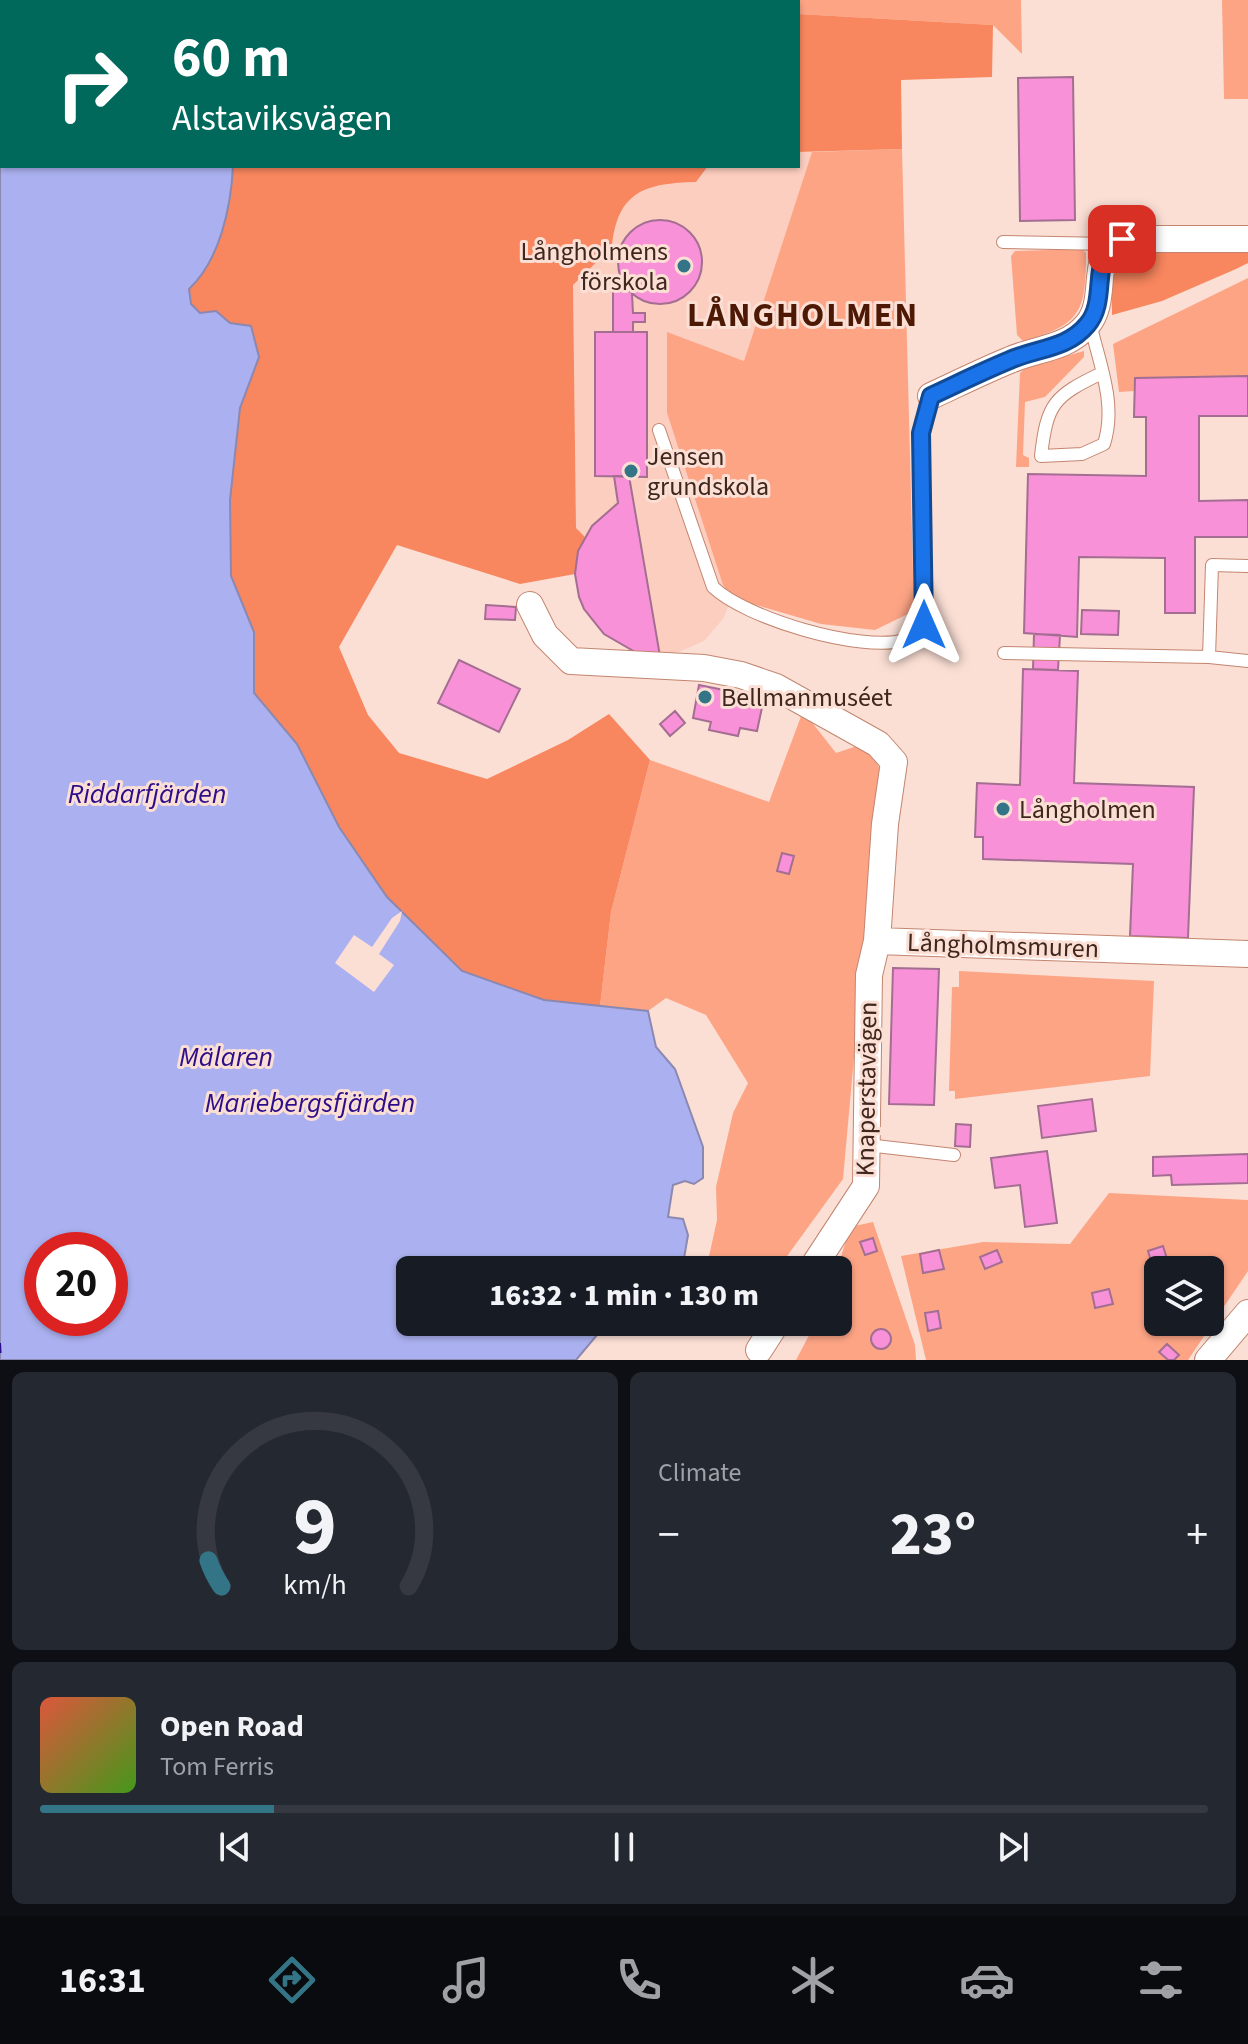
<!DOCTYPE html>
<html lang="en">
<head>
<meta charset="utf-8">
<style>
	:root { --surface:#171b24; --page:#242831; --text:#f1f3f6; --muted:#9ea1a6; --line:#363941; --accent:#337487 }
	body { margin:0; font-family:"Source Sans 3",sans-serif; background:var(--page); color:var(--text); height:100vh; display:flex; flex-direction:column; font-size:30px; white-space:nowrap }
	* { box-sizing:border-box; margin:0 }
	p { font-size:26px; color:var(--muted) }
	.icon { flex:none; width:44px; height:44px; fill:none; stroke:currentColor; stroke-width:2; stroke-linecap:round; stroke-linejoin:round }
	.map { position:relative; height:1360px; overflow:hidden }
	.panel { display:flex; flex-direction:column; gap:12px; padding:12px; background:#0d0f14; flex:1 }
	.panel>* { flex:none }
	.top-card { position:absolute; left:0px; top:0px; width:800px; height:168px; box-shadow:0 2px 6px #0004; background:#00695c; color:#fff; overflow:hidden }
	.fabs { position:absolute; left:1144px; top:1256px; display:grid; gap:16px }
	.fabs a { display:grid; place-items:center; width:80px; height:80px; border-radius:12px; background:var(--surface); box-shadow:0 2px 6px #0004; font-size:40px }
	.speed { position:absolute; left:24px; top:1232px; display:flex; gap:16px; font-size:40px; font-weight:700; text-align:center }
	.speed>* { display:grid; place-content:center; width:104px; height:104px; border-radius:50%; background:var(--surface); box-shadow:0 2px 6px #0004; line-height:1 }
	.speed .limit { border:12px solid #d22; background:#fff; color:#111 }
	.pin { position:absolute; display:grid; place-items:center; width:68px; height:68px; color:#fff; margin:-34px; border-radius:16px; box-shadow:0 4px 12px #0006 }
	.me { position:absolute; width:88px; margin:-44px; rotate:0deg; stroke-linejoin:round; filter:drop-shadow(0 0 6px #0008) }
	.turn { display:flex; align-items:center; gap:28px; height:168px; padding:0 40px; font-size:36px }
	.turn .icon { width:104px; height:104px; stroke-width:2.5 }
	.turn b { display:block; font-size:56px; line-height:68px }
	.big { font-size:60px; font-weight:800; line-height:1.1 }
	.panel .widget { flex:1; display:flex; flex-direction:column; justify-content:center; gap:12px; min-width:0; padding:0 28px; border-radius:12px; background:var(--page) }
	.panel .dial { align-items:center; gap:0 }
	.dial svg { height:208px; overflow:visible; fill:none; stroke:var(--line); stroke-width:7; stroke-linecap:round; text-anchor:middle }
	.dial text { fill:var(--text); stroke:none }
	.song { display:flex; align-items:center; gap:24px }
	.cover { width:96px; height:96px; border-radius:12px; background:linear-gradient(135deg,hsl(10 70% 55%),hsl(100 70% 35%)) }
	.played { height:8px; border-radius:4px; background:linear-gradient(90deg,var(--accent) 20%,var(--line) 20%) }
	.keys { display:flex; justify-content:space-around; direction:ltr }
	.heat { display:flex; justify-content:space-between; align-items:center; font-size:44px; direction:ltr }
	.panel .tiles { flex:1; display:grid; gap:12px; grid-template-columns:1fr 1fr }
	.widget:last-child { grid-column:span 2 }
	.trip { position:absolute; left:396px; top:1256px; width:456px; height:80px; border-radius:12px; background:var(--surface); box-shadow:0 2px 6px #0004; font-weight:800; line-height:80px; text-align:center }
	.menu { display:flex; height:128px; justify-content:space-around; align-items:center; background:#090b0e; color:var(--muted) }
	.menu .icon { width:56px; height:56px }
	.menu .current { color:var(--accent) }
	.menu b { font-size:36px; color:var(--text) }
	.map>svg:first-child { display:block }
</style>
</head>
<body>
<div class="map">
<svg width="1248" height="1360" viewBox="0 0 1248 1360">
	<rect width="100%" height="100%" fill="#fbdfd5"/>
	<path fill="#fccebf" d="M798 152H812L744 361 667 333V413L723 585 732 598 723 619 704 641 679 652 660 656 637 653 604 634 591 620 584 609 575 574 584 537 576 528 573 285 612 247 615 220 631 197 663 182H696L708 166H798Z"/>
	<path fill="#fda485" fill-rule="evenodd" d="M752 0H1021L1022 54 993 25 798 14V2Z
		M1222 0H1248V99H1224Z
		M902 149 914 611 875 630 821 624 732 598 723 585 667 413V332L744 361 812 152Z
		M1082 249 1086 253C1086 312 1081 325 1023 341L1017 335 1011 256 1015 251Z
		M1248 278V376L1135 378 1134 391 1119 392 1113 344Z
		M1084 351V357L1045 397 1025 402 1023 455 1029 458V467H1016L1020 373 1026 367Z
		M803 711 836 753 860 745 872 751 880 770 843 1179 777 1270H706L717 1220 716 1187 733 1113 748 1083 706 1015 666 998 648 1011 600 1006 611 912 650 760 769 802Z
		M959 971 1154 981 1150 1076 955 1099V1091H949L952 987H959Z
		M1109 1193 1248 1200V1271L1188 1360H926L901 1256 983 1242 1070 1244ZM1158 1270H1210V1322H1158Z
		M873 1222 915 1345 916 1360H796L816 1322H838L837 1270 850 1227Z"/>
	<path fill="#f8865e" d="M265 0H752L757 2H261Z
		M798 14 993 25 992 77 901 80 902 149 798 152Z
		M233 166H708L696 182C645 183 617 192 612 247L573 285 576 528 585 537 575 574 520 584 397 545 339 647 368 715 399 753 487 779 568 740 609 714 650 760 611 912 600 1006 544 1000 462 971 387 897 339 827 297 744 254 693V632L231 576 230 500 240 408 259 357 230 323 200 313 191 304 189 289C220 260 231 206 233 166Z
		M1248 248V263L1236 269 1162 301 1112 315C1112 289 1108 271 1129 253Z"/>
	<path fill="#abb1f0" stroke="#8b88b1" stroke-width="2" fill-rule="evenodd" d="M0 0H253L2 2V166H233C231 207 220 260 189 289L191 304 200 313 216 311 230 323 251 326 259 357 240 408 230 500 231 576 254 632V693L297 744 339 827 387 897 462 971 544 1000 648 1011 656 1047 675 1069 703 1147V1178L694 1184 685 1181 673 1185 668 1217 683 1219 688 1235 682 1270H410V1322H608L576 1360H0ZM42 1250H110V1318H42Z"/>
	<path fill="#fbdfd5" d="M402 911 400 921 379 954 394 965 374 992 335 963 354 935 372 947 392 918Z"/>
	<g fill="none" stroke-linecap="round" stroke-linejoin="round">
		<path stroke="#2c0e8a" stroke-width="2" stroke-dasharray="10 8" stroke-linecap="butt" d="M0 1343 1 1360"/>
	</g>
	<path fill="#f891d7" stroke="#a36e91" stroke-width="2" d="M1073 77 1075 220 1020 221 1018 78Z
		M618 262a42 42 0 1 1 84 0a42 42 0 1 1-84 0Z
		M613 279H622L632 294 633 313H645V322H633V332H613Z
		M595 332H647V477L595 476Z
		M1248 376V416H1199V501L1248 500V537H1195V613H1165V558L1079 557 1077 637 1024 633 1028 474 1146 476V417H1134L1135 378Z
		M614 476H629L660 656 637 653 604 634 584 609 579 597 575 574 578 551 592 526 618 503Z
		M486 605 516 607 515 620 485 619Z
		M1082 610 1119 611 1118 635 1081 634Z
		M1034 634 1060 635 1058 670 1033 669Z
		M459 660 520 689 499 732 438 703Z
		M1023 669 1078 671 1074 783 1194 787 1188 938 1130 936 1133 864 983 859V837H975L977 783 1020 785Z
		M699 685 764 698 757 731 740 728 738 736 709 730 711 722 693 718Z
		M675 711 685 723 670 736 660 724Z
		M782 853 794 856 789 874 777 871Z
		M893 968 939 969 934 1105 889 1104Z
		M1092 1099 1096 1131 1042 1138 1038 1106Z
		M956 1124 971 1125 970 1147 955 1146Z
		M1047 1151 1057 1223 1025 1227 1020 1185 995 1188 991 1158Z
		M1248 1154V1183L1172 1185 1171 1175 1153 1176V1157Z
		M873 1238 877 1251 865 1255 860 1242Z
		M1163 1246 1167 1259 1152 1264 1148 1251Z
		M939 1250 944 1269 923 1273 920 1254Z
		M997 1250 1002 1262 985 1269 980 1257Z
		M1109 1289 1113 1304 1095 1308 1092 1293Z
		M938 1311 941 1328 928 1331 925 1313Z
		M871 1339a10 10 0 1 1 20 0a10 10 0 1 1-20 0Z
		M1167 1344 1179 1355 1174 1360H1168L1159 1352Z"/>
	<g fill="none" stroke-linecap="round" stroke-linejoin="round">
		<g stroke="#c3856f" stroke-width="14">
			<path id="service" d="M1003 242 1110 244
				M1090 323C1099 363 1117 404 1104 444L1082 454 1041 456C1047 403 1054 396 1102 373
				M659 430 713 587C745 618 861 653 905 640 912 638 919 630 924 625L921 433 931 396
				M1004 653 1209 657 1248 661
				M1209 657 1212 565 1248 566
				M867 1145 954 1155"/>
		</g>
		<g stroke="#c3856f" stroke-width="28">
			<path id="minor" d="M931 396C957 384 983 371 1010 360 1037 348 1067 349 1087 325 1110 299 1087 253 1122 239H1248
				M530 605 545 635 571 661 704 668 741 675 776 687 878 744 894 762 885 824 877 941 869 975 866 1186 811 1270
				M877 941 1248 954
				M759 1350 777 1322
				M1208 1360 1248 1313"/>
		</g>
		<g stroke="#c3856f" stroke-width="38">
			<path id="secondary" d="M98 2 102 0
				M180 2 184 0
				M0 51 2 50
				M0 91 2 90"/>
		</g>
		<use href="#service" stroke="#fff" stroke-width="12"/>
		<use href="#minor" stroke="#fff" stroke-width="26"/>
		<use href="#secondary" stroke="#fff" stroke-width="36"/>
	</g>
	<g fill="none" stroke-linecap="round" stroke-linejoin="round">
		<g stroke="#114b97" stroke-width="20">
			<path id="route" d="M924 625 921 433 931 396C957 384 983 371 1010 360 1037 348 1067 349 1087 325 1110 299 1087 253 1122 239"/>
		</g>
		<use href="#route" stroke="#1a73e8" stroke-width="14"/>
	</g>
	<g fill="#337487" stroke="#fbdfd5" stroke-width="3">
		<circle cx="684" cy="266" r="8"/>
		<circle cx="631" cy="471" r="8"/>
		<circle cx="705" cy="697" r="8"/>
		<circle cx="1003" cy="809" r="8"/>
	</g>
	<g text-anchor="middle" stroke-width="6" stroke-linejoin="round" paint-order="stroke">
		<g font-size="26" fill="#40271e" stroke="#fbdfd5" text-anchor="start">
			<text x="668" y="260" text-anchor="end">Långholmens<tspan x="668" dy="30">förskola</tspan></text>
			<text x="647" y="465">Jensen<tspan x="647" dy="30">grundskola</tspan></text>
			<text x="721" y="706">Bellmanmuséet</text>
			<text x="1019" y="818">Långholmen</text>
		</g>
		<g font-size="26" fill="#40271e" stroke="#fbdfd5">
			<text transform="translate(1003 945) rotate(2)" y="9">Långholmsmuren</text>
			<text transform="translate(866 1089) rotate(-89)" y="9">Knaperstavägen</text>
		</g>
		<g font-size="28" font-style="italic" fill="#2c0e8a" stroke="#fbdfd5">
			<text x="147" y="803">Riddarfjärden</text>
			<text x="226" y="1066">Mälaren</text>
			<text x="310" y="1112">Mariebergsfjärden</text>
		</g>
		<g font-size="34" font-weight="bold" letter-spacing="2" fill="#4d1905" stroke="#fbdfd5">
			<text x="803" y="326">LÅNGHOLMEN</text>
		</g>
	</g>
</svg>
<div class="fabs">
<a><svg class="icon" aria-label="layers" viewBox="0 0 24 24"><path d="M12 4l9 5-9 5-9-5zM3 14l9 5 9-5"/></svg></a>
</div>
<div class="speed"><div class="limit">20</div></div>
<div class="pin" style="left:1122px;top:239px;background:#d93025"><svg class="icon" aria-label="arrive" viewBox="0 0 24 24"><path d="M6 21V4h12l-3 4 3 4H6"/></svg></div>
<svg class="me" style="left:924px;top:625px" viewBox="-20 -20 40 40"><path d="M0-17L14 15 0 8-14 15z" fill="#1a73e8" stroke="#fff" stroke-width="4"/></svg>
<div class="trip">16:32 · 1 min · 130 m</div>
<div class="top-card">
<div class="turn"><svg class="icon" aria-label="right" viewBox="0 0 24 24"><path d="M7 20v-9h11M14 6l5 5-5 5"/></svg><div><b>60 m</b>Alstaviksvägen</div></div>
</div>
</div>
<section class="panel">
<div class="tiles">
<div class="widget dial"><svg viewBox="0 0 100 80">
<path d="M14 69A42 42 0 1 1 86 69"/>
<path d="M14 69A42 42 0 0 1 9 59" stroke="#337487"/>
<text x="50" y="56" font-size="32" font-weight="700">9</text>
<text x="50" y="72" font-size="11">km/h</text>
</svg></div>
<div class="widget"><p>Climate</p>
<div class="heat"><a>−</a><b class="big">23°</b><a>+</a></div>
</div>
<div class="widget">
<div class="song"><i class="cover"></i><div><b>Open Road</b><p>Tom Ferris</p></div></div>
<div class="played"></div>
<div class="keys"><svg class="icon" aria-label="previous" viewBox="0 0 24 24"><path d="M18 5L8 12l10 7zM5 5v14"/></svg><svg class="icon" aria-label="pause" viewBox="0 0 24 24"><path d="M8 5v14M16 5v14"/></svg><svg class="icon" aria-label="next" viewBox="0 0 24 24"><path d="M6 5l10 7-10 7zM19 5v14"/></svg></div>
</div>
</div>
</section>
<nav class="menu">
<b>16:31</b>
<svg class="icon current" aria-label="directions" viewBox="0 0 24 24"><path d="M12 3l9 9-9 9-9-9zM9 14v-3h6M13 9l2 2-2 2"/></svg>
<svg class="icon" aria-label="music" viewBox="0 0 24 24"><path d="M9 18V5l10-2v13"/><circle cx="6" cy="18" r="3"/><circle cx="16" cy="16" r="3"/></svg>
<svg class="icon" aria-label="phone" viewBox="0 0 24 24"><path d="M5 4h4l2 5-3 2q2 4 5 5l2-3 5 2v4C11 20 4 13 5 4z"/></svg>
<svg class="icon" aria-label="climate" viewBox="0 0 24 24"><path d="M12 3v18M4 7l16 10M4 17L20 7"/></svg>
<svg class="icon" aria-label="car" viewBox="0 0 24 24"><path d="M5 17H2v-5l4-1 3-4h7l3 4 3 1v5h-3M9 17h6M6 11h13"/><circle cx="7" cy="17" r="2"/><circle cx="17" cy="17" r="2"/></svg>
<svg class="icon" aria-label="filters" viewBox="0 0 24 24"><path d="M4 7h16M4 17h16"/><circle cx="9" cy="7" r="2"/><circle cx="15" cy="17" r="2"/></svg>
</nav>
</body>
</html>
